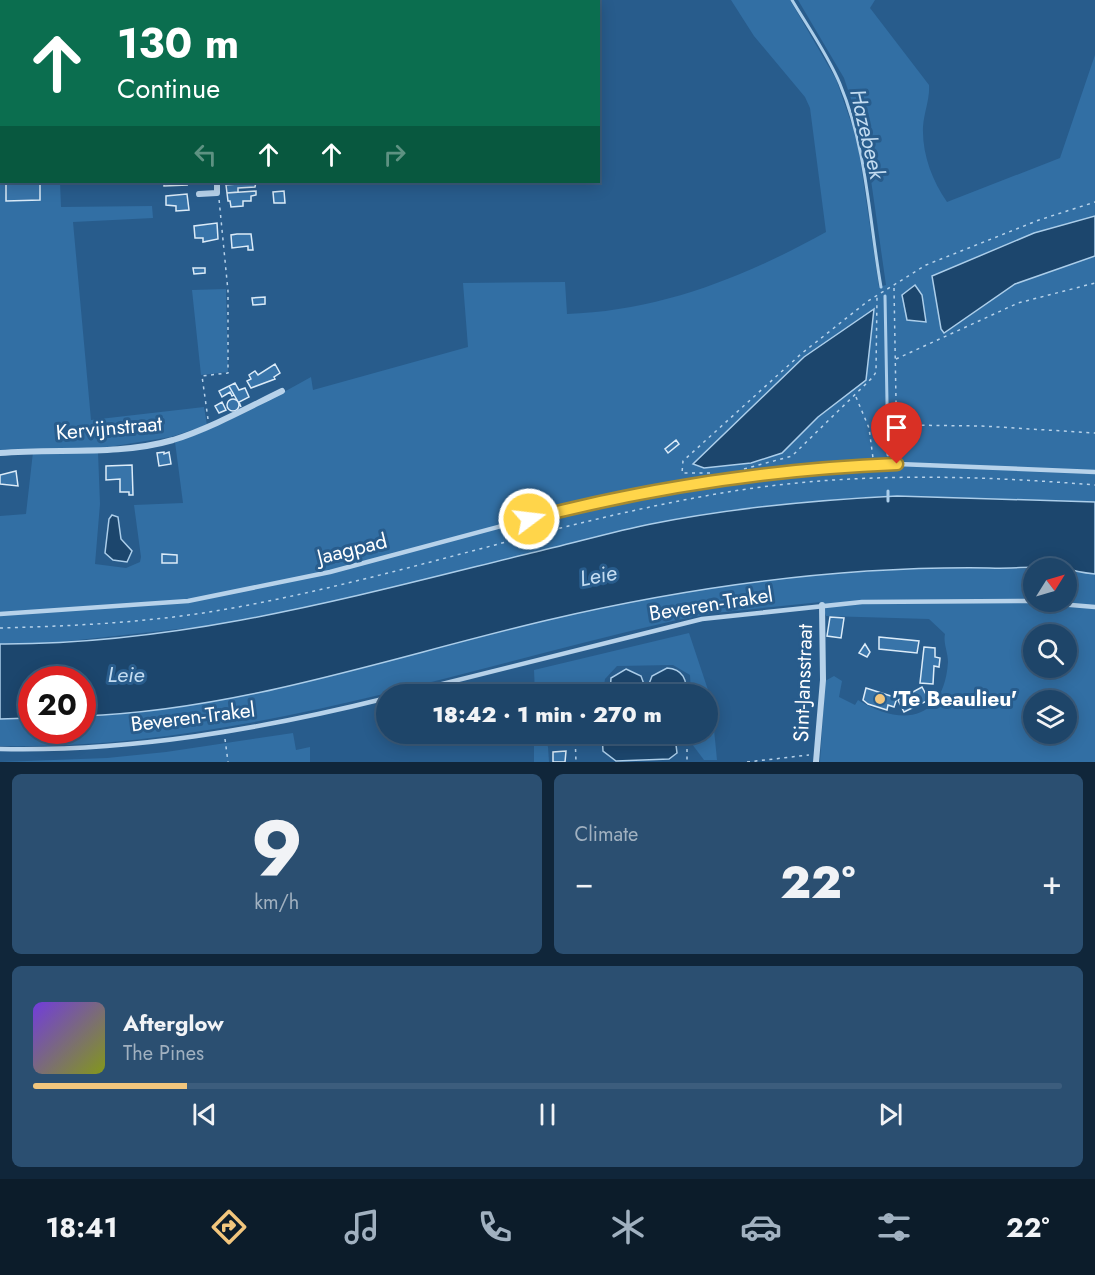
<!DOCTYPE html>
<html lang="en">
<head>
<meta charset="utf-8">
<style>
	:root { --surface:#1e4569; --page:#2b4f71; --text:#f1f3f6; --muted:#a1b1c0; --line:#3c5d7d; --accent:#f2c67d }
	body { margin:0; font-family:Jost,sans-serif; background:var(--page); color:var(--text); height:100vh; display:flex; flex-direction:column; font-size:22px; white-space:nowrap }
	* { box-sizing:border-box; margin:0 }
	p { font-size:20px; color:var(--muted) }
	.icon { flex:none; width:33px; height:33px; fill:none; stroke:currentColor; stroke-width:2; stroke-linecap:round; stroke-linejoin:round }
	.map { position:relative; height:762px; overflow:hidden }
	.drawer { display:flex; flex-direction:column; gap:12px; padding:12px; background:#10263a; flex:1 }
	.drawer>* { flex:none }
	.banner { position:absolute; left:0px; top:0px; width:600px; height:183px; box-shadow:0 3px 15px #0003,0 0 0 2px var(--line); background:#0b6e4f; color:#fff; overflow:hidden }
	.needle { width:39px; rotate:53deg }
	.buttons { position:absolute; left:1023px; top:558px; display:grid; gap:12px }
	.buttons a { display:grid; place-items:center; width:54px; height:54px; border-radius:50%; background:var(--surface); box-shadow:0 3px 15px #0003,0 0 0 2px var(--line); font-size:30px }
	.speed { position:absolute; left:18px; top:666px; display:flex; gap:12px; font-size:30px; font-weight:700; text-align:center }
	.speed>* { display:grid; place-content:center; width:78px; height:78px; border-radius:50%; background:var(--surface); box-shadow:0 3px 15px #0003,0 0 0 2px var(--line); line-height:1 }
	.speed .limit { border:9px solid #d22; background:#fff; color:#111 }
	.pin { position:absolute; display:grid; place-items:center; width:51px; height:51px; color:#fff; margin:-62px -26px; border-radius:50% 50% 50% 0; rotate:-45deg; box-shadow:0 0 6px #0007 }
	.pin .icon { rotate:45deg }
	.me { position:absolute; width:66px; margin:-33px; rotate:75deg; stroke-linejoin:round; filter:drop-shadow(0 0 4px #0008) }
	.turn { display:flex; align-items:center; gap:21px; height:126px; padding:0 18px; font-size:27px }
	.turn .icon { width:78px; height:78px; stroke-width:2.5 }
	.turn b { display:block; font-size:42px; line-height:51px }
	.lanes { display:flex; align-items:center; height:57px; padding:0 18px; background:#0003; justify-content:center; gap:30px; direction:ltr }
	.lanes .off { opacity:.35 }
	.big { font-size:45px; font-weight:800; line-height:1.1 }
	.drawer .tile { flex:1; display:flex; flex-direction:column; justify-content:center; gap:9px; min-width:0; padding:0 21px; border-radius:9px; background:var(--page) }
	.drawer .dial { align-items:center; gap:0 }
	.dial b { font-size:78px; line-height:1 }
	.song { display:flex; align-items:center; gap:18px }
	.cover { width:72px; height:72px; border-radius:9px; background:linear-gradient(135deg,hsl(260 70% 55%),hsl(70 70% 35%)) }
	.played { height:6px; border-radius:3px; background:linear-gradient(90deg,var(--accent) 15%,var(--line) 15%) }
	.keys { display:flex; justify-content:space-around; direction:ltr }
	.heat { display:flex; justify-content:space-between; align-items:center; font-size:33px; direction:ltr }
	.drawer .tiles { flex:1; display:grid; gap:12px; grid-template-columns:1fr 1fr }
	.tile:last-child { grid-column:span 2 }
	.trip { position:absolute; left:376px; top:684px; width:342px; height:60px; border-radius:30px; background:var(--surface); box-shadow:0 3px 15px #0003,0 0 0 2px var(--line); font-weight:800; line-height:60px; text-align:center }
	.tab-bar { display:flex; height:96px; justify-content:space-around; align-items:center; background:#0c1c2a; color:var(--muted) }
	.tab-bar .icon { width:42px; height:42px }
	.tab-bar .active { color:var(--accent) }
	.tab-bar b { font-size:27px; color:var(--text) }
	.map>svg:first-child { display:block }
</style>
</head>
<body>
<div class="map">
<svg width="1095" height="762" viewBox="0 0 1095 762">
	<rect width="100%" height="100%" fill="#285c8c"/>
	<path fill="#326fa4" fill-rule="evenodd" d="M731 0H790L836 79 853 128 859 152 879 287 886 285 867 152 853 105 844 78 798 0H875L870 8 929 85C930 99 924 112 923 127 922 154 932 180 947 202L1060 158 1095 55V502L889 496 748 510 652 524 315 606 233 623 42 644H0V516L26 514 33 452H98L100 504 95 564 126 568 140 562 141 557 134 505 183 503 175 442C224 426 266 402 311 377L313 390 468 347 463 283 565 282 567 314C660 311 745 277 826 232L810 108 805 97 754 36Z
		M0 166 2 182H60L61 207 152 206 153 218 73 222 91 420 204 407 207 425 171 437 102 448 0 450Z
		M226 289 228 372 201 375 192 290Z
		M954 568 1033 569 1034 602H1066L1067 571 1095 574V762H820L825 681 834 676 842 681 839 697 855 705 858 700C902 727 944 721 948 662 948 652 943 643 945 634L929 619 826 616 821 602 715 613 677 620C453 671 233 750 0 746V719L31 718 32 730H82L83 716C241 710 394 657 547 620 681 588 817 570 954 568ZM1034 634H1066V668H1034ZM1034 700H1066V734H1034Z
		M689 633 711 699 717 760H704L692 744V734H708V694H691L690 675 673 665 617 666 605 679 603 692 587 694 582 686C564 687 553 695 535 694L534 670Z
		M293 733 296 750 310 747V762H0L107 758 166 752Z
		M534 734H543L548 747 549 762H534Z"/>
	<path fill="#1c466d" stroke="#acceea" stroke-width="1.5" d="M1095 216V256L1015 284 944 333 941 329 932 276 1034 233Z
		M915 285 922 295 926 322 907 320 902 295Z
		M874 309 866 380 818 417 782 453 751 463 704 468 693 464 804 357Z
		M897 496 1095 502V574C1085 573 1073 571 1066 568 1054 565 1006 569 989 568 839 566 694 586 548 620 394 656 242 710 83 716L82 680H32L31 718 0 719V644C181 645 356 596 531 553 571 544 611 532 651 524 731 508 816 500 897 496Z
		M112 515 118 517 121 539 132 551 127 562 113 560 105 553 109 519Z
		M667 668C682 669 689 680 684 694H651L649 684 652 676Z
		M626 669 641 676 645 687 644 694H610L611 678Z
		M602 734H676L671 741 676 745 677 753 669 759 616 761 603 751Z"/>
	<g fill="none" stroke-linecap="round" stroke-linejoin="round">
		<path stroke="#acceea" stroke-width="3" d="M792 0C808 27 828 55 840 84 867 149 869 219 881 287
			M885 296 888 455
			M888 491V501"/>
	</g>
	<path fill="#3874a9" stroke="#dbebf8" stroke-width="1.5" d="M6 182H40V200L6 201Z
		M164 182H186L187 185 164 186Z
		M226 182H261L226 185Z
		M256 182 255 187 238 188V192L227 193 226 185Z
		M256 191V195L251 196V201H243V206L231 207 230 201H228L227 193Z
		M284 191 285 203H274L273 192Z
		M187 194 189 210 176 211V206L166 205V196Z
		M217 223 218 239 203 242V238H195L194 226Z
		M237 234H251L253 250H248V246L232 248 231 235Z
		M193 268H205V273L194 274Z
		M265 297V304L253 305 252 298Z
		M275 364 280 373 274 377 275 379 251 388 247 381 251 379 249 375 255 371 258 375Z
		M235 383 239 390 245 388 249 397 239 402 241 407 229 386Z
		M229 386 234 395 232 396 230 392 222 397 219 391Z
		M227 405a6 6 0 1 1 12 0a6 6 0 1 1-12 0Z
		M222 402 226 410 219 413 215 406Z
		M676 440 679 444 668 453 665 449Z
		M164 452V454L169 452 171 464 159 466 157 453Z
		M132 465 133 495H129V492H120V479L106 480V466Z
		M16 471 18 486 0 484V475Z
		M162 554 177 555V563H162Z
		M830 617 844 618 841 638 827 636Z
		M879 637 919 641 917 653 879 649Z
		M865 644 870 652 867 657 859 653Z
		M924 647 935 648V657L940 658 939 667 934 666 933 684 920 683Z
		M922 687 929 700 904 712 898 700Z
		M866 688 897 698 894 707 888 705 887 710 868 704 863 700Z
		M566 751 565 762H553V752Z"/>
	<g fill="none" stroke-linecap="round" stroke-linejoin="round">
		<path stroke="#b7d2ea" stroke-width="1.5" stroke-dasharray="3 4.5" stroke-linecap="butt" d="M894 288 897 457
			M896 359 1018 303 1095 283
			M856 397 869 428 873 458
			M208 419 202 376 228 373V291L219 199
			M899 425 982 426 1095 433
			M744 469 792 456 873 377 876 372 877 297
			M710 473H682L683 461 801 354 868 301 926 265 1039 220 1095 202
			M0 628C77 626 157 622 233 608 400 577 560 520 728 492 848 472 973 475 1095 485
			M574 690V694
			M575 734 576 762
			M687 734V762
			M225 739 228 762
			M747 762 809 755"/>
		<path stroke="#b7d2ea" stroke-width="4.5" d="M1035 602 1095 607
			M0 614 188 601 330 572 565 509 713 480 836 466 898 464 1095 472
			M402 694 702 619 862 602 1034 601
			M0 749C130 752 262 729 387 698"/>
		<path stroke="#b7d2ea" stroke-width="6" d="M17 2V0
			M217 2 218 0
			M0 92H2
			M199 194 217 193V182
			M0 453C57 448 118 456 173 440 211 428 247 408 282 391
			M816 762 823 680 822 605"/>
	</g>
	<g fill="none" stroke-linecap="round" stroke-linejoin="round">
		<g stroke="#a68a30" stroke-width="15">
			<path id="route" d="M529 519C651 487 772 469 897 464"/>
		</g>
		<use href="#route" stroke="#ffd54a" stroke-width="10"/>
	</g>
	<circle fill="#f2c67d" stroke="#285c8c" stroke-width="2" cx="880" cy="699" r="6"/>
	<g text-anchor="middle" stroke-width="6" stroke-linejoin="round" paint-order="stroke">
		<g font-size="21" fill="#fff" stroke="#285c8c">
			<text transform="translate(109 428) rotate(-5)" y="7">Kervijnstraat</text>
			<text transform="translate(352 549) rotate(-14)" y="7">Jaagpad</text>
			<text transform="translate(711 604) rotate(-9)" y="7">Beveren-Trakel</text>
			<text transform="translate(803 683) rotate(-88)" y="7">Sint-Jansstraat</text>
			<text transform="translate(193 717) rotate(-7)" y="7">Beveren-Trakel</text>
		</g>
		<g font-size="21" font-weight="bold" fill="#fff" stroke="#285c8c" text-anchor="start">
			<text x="892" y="706">'Te Beaulieu'</text>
		</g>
		<g font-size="22" font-style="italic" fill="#c3dcf1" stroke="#285c8c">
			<text transform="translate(868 134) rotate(77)" y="8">Hazebeek</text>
			<text transform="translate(598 575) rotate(-11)" y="8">Leie</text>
			<text x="126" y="682">Leie</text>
		</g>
	</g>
</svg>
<div class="buttons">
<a><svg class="needle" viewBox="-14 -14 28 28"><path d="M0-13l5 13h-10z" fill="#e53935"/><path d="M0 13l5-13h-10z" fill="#a1b1c0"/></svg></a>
<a><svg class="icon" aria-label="search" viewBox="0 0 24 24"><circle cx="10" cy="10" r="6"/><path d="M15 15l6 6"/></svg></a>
<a><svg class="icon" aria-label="layers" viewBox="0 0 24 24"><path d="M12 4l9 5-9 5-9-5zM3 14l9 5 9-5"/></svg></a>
</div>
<div class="speed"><div class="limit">20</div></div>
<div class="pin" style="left:897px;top:464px;background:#d93025"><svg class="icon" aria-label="arrive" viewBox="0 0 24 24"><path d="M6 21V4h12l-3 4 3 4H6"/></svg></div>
<svg class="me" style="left:529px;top:519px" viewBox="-20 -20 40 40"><circle r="17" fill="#ffd54a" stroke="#fff" stroke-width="3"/><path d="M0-11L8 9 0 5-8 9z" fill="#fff"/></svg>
<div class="trip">18:42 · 1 min · 270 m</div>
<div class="banner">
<div class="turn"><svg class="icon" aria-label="ahead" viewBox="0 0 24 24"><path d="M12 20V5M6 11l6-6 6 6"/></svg><div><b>130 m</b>Continue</div></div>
<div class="lanes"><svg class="icon off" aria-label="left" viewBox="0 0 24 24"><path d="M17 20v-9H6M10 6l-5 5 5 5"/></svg><svg class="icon" aria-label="ahead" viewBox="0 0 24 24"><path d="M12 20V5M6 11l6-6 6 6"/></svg><svg class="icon" aria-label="ahead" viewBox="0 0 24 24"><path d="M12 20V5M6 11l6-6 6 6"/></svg><svg class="icon off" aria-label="right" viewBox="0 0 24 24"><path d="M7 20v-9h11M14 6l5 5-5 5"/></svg></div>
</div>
</div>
<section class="drawer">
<div class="tiles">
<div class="tile dial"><b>9</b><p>km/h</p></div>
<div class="tile"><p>Climate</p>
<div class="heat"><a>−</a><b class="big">22°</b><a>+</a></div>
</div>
<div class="tile">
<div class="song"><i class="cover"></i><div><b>Afterglow</b><p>The Pines</p></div></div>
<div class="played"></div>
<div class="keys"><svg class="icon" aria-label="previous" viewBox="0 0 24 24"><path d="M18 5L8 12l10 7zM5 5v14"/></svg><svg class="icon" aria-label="pause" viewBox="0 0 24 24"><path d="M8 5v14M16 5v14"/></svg><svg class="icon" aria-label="next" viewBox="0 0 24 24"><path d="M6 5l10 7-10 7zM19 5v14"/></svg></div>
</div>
</div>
</section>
<nav class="tab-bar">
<b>18:41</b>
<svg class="icon active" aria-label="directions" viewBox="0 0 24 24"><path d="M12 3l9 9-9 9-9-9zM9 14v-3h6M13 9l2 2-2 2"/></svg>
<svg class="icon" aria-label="music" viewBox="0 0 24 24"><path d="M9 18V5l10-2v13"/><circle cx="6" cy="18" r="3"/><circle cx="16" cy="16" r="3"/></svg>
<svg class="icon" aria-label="phone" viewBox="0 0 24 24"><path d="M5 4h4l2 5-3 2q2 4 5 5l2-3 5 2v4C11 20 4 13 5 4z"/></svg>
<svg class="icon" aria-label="climate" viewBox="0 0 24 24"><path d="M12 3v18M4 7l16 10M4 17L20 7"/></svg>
<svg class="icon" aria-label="car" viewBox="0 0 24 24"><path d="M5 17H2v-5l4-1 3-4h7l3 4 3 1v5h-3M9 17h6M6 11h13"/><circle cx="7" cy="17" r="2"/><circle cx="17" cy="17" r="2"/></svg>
<svg class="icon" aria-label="filters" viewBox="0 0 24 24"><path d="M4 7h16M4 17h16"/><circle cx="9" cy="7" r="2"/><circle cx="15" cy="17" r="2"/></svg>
<b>22°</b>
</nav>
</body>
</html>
